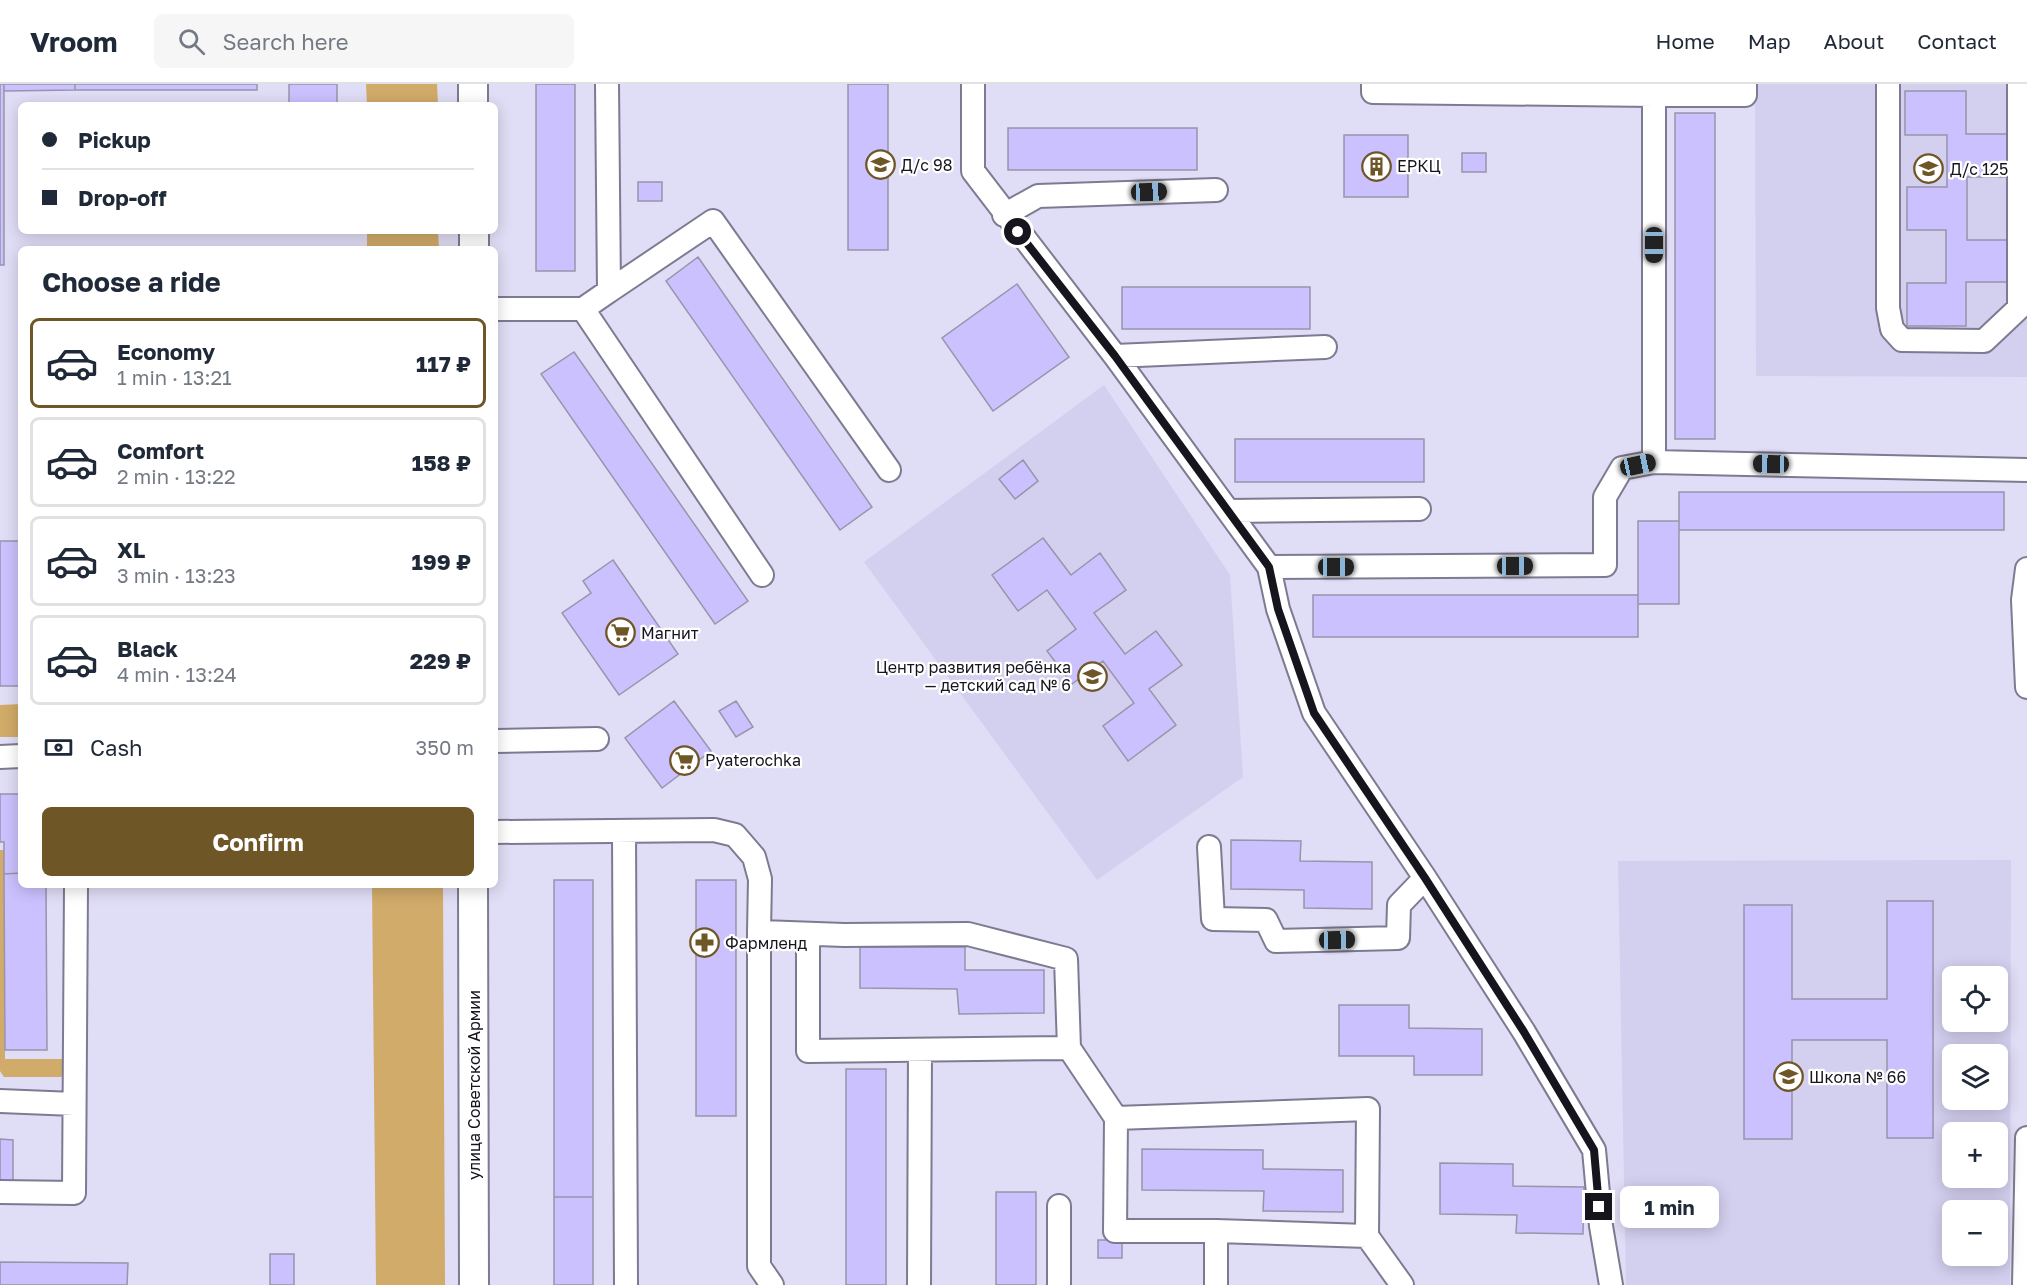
<!DOCTYPE html>
<html lang="en">
<head>
<meta charset="utf-8">
<style>
	body { margin:0; font-family:"Golos Text",sans-serif; background:#f6f6f7; color:#1f2937; height:100vh; display:flex; flex-direction:column; font-size:22px; white-space:nowrap }
	* { box-sizing:border-box; margin:0 }
	p { font-size:20px; color:#747a83 }
	.icon { flex:none; width:33px; height:33px; fill:none; stroke:currentColor; stroke-width:2; stroke-linecap:round; stroke-linejoin:round }
	.map { position:relative; flex:1; overflow:hidden }
	.panel { position:absolute; left:18px; top:162px; width:480px; height:642px; display:flex; flex-direction:column; background:#fff; border-radius:9px; box-shadow:0 3px 15px #0003 }
	.panel>* { flex:none }
	.top-card { position:absolute; left:18px; top:18px; width:480px; height:132px; border-radius:9px; box-shadow:0 3px 15px #0003; display:grid; align-content:center; height:132px; padding:0 24px; background:#fff }
	.controls { position:absolute; left:1942px; top:882px; display:grid; gap:12px }
	.controls a { display:grid; place-items:center; width:66px; height:66px; border-radius:9px; background:#fff; box-shadow:0 3px 15px #0003; font-size:30px }
	.end { position:absolute; width:27px; height:27px; margin:-14px; border:8px solid #16141d; background:#fff; box-shadow:0 0 0 3px #fff }
	.from { border-radius:50% }
	.bubble { position:absolute; height:42px; border-radius:9px; background:#fff; box-shadow:0 3px 15px #0003; font-size:20px; font-weight:700; line-height:42px; text-align:center }
	.car { position:absolute; width:18px; height:36px; margin:-18px -9px; border-radius:8px; box-shadow:0 0 4px 2px #0007; background:linear-gradient(#222 24%,#8ab4d8 0 40%,#222 0 76%,#8ab4d8 0 86%,#222 0) }
	.top-card b { display:flex; align-items:center; gap:21px; height:57px; font-size:22px }
	.top-card b+b { border-top:2px solid #e0e1e3 }
	.top-card i { width:15px; height:15px; background:#1f2937 }
	ul { padding:0; list-style:none }
	li { display:flex; align-items:center; gap:18px; height:90px; margin:0 12px 9px; padding:0 12px; border:3px solid #e0e1e3; border-radius:9px }
	li div { flex:1 }
	li b { display:block; font-size:22px }
	li em { font-style:normal; font-weight:700 }
	li.on { border-color:#6f5627 }
	li>.icon { width:54px; height:54px; stroke-width:1.5 }
	h2 { padding:0 24px; font-size:27px; line-height:72px }
	.pay { display:flex; align-items:center; gap:15px; height:66px; padding:0 24px; font-size:22px }
	.pay p { margin-inline-start:auto }
	.action { display:flex; gap:12px; margin-top:auto; padding:12px 24px }
	.action a { flex:1; height:69px; border-radius:9px; background:#6f5627; color:#fff; font-size:24px; font-weight:700; line-height:69px; text-align:center }
	header { display:flex; align-items:center; gap:36px; box-sizing:border-box; height:84px; padding:0 30px; background:#fff; border-bottom:2px solid #e0e1e3 }
	header strong { font-size:28px }
	nav { display:flex; gap:33px; margin-inline-start:auto; font-size:21px }
	.search { width:420px; height:54px; background:#f6f6f7; display:flex; align-items:center; gap:15px; box-sizing:border-box; padding:0 21px; border-radius:9px; color:#747a83; font-size:22px }
	.map>svg:first-child { display:block }
	.built { fill:#d3cfef; fill-rule:evenodd }
	.green { fill:#d0ab69 }
	.building { fill:#cbc1fe; stroke:#9894ab; stroke-width:1.5 }
	.lines { fill:none; stroke-linecap:round; stroke-linejoin:round }
	.minor-casing { stroke:#7e7a91; stroke-width:26 }
	.major-casing { stroke:#7e7a91; stroke-width:32 }
	.minor { stroke:#fff; stroke-width:22 }
	.major { stroke:#fff; stroke-width:28 }
	.route { stroke:#16141d; stroke-width:8 }
	.labels { text-anchor:middle; stroke-width:4.5; stroke-linejoin:round; paint-order:stroke }
	.poi-label { font-size:16px; fill:#16141d; stroke:#fff; text-anchor:start }
	.street-label { font-size:16px; fill:#16141d; stroke:#fff }
</style>
</head>
<body>
<header>
<strong>Vroom</strong>
<div class="search"><svg class="icon" aria-label="search" viewBox="0 0 24 24"><circle cx="10" cy="10" r="6"/><path d="M15 15l6 6"/></svg>Search here</div>
<nav><a>Home</a><a>Map</a><a>About</a><a>Contact</a></nav>
</header>
<div class="map">
<svg width="2027" height="1201" viewBox="0 0 2027 1201">
	<rect width="100%" height="100%" fill="#e0ddf6"/>
	<path class="built" d="M1755,0H2027V293L1756,292Z
		M1104,301L1230,491L1243,693L1097,796L864,478Z
		M2011,776L2010,1201H1626L1618,777ZM1953,892H1998V938H1953ZM1953,970H1998V1016H1953ZM1953,1048H1998V1094H1953ZM1953,1126H1998V1172H1953Z"/>
	<path class="green" d="M366,0H437L438,21H367Z
		M367,147H438L439,165H367Z
		M21,620V653H0V621Z
		M0,766H4L5,975H75L61,993H4L0,987Z
		M372,801H443L445,1201H376Z"/>
	<path class="building" d="M0,0H4V181H0Z
		M4,0H75V6L4,7Z
		M75,0H257V6H75Z
		M289,0H337V21H289Z
		M536,0H575V187H536Z
		M848,0H888V166H848Z
		M1905,7H1966V50H2007V93H1967V156H2009V198H1966V242H1907V199H1946V146H1907V103H1947V51H1905Z
		M1675,29H1715V355H1675Z
		M1008,44H1197V86H1008Z
		M1344,51H1408V113H1344Z
		M1462,69H1486V88H1462Z
		M638,98H662V117H638Z
		M698,173L872,423L840,446L666,197Z
		M1017,200L1069,273L993,327L942,254Z
		M1122,203H1310V245H1122Z
		M574,268L748,517L715,540L541,290Z
		M1235,355H1424V398H1235Z
		M1023,376L1038,397L1015,415L999,395Z
		M1679,408H2004V446H1679Z
		M1638,437H1679V520H1638Z
		M1043,454L1071,491L1100,469L1126,506L1094,529L1125,570L1156,547L1182,581L1149,605L1176,641L1128,677L1103,642L1134,619L1103,577L1072,600L1047,567L1076,545L1047,506L1018,527L992,491Z
		M0,457H21V602H0Z
		M613,476L678,570L619,611L562,529L591,509L583,497Z
		M1313,511H1638V553H1313Z
		M674,617L711,667L662,704L625,654Z
		M736,617L753,643L736,653L719,627Z
		M0,710H21V789L4,790V758H0Z
		M1231,756L1301,757L1300,777L1372,778V825L1304,824V806L1231,805Z
		M21,789V801H46L47,966H5L4,790Z
		M554,796H593V1113H554Z
		M696,796H736V1032H696Z
		M1887,817H1933V1054H1887V956H1792V1055H1744V821H1792V915H1887Z
		M860,863H965V886H1044V929L959,930L957,905L860,904Z
		M1339,921H1409V944L1482,945V991H1414V972H1339Z
		M846,985H886V1201H846Z
		M0,1055L13,1056V1099H0Z
		M1142,1065L1263,1066V1085L1343,1086V1128L1263,1127L1264,1107L1142,1106Z
		M1440,1079L1513,1080V1102L1584,1103L1583,1150L1516,1149L1517,1131L1440,1130Z
		M996,1108H1036V1201H996Z
		M554,1113H593V1201H554Z
		M1098,1156H1122V1174H1098Z
		M270,1170H294V1201H270Z
		M0,1178L128,1179L127,1201H0Z"/>
	<g class="lines">
		<defs>
			<path id="minor" d="M973,0V87L1115,272L1269,483L1278,525L1314,629L1425,794L1524,948L1594,1066L1601,1142L1611,1201
				M1373,0V8L1654,11
				M1745,0V11H1654V378L2027,386
				M1888,0V224L1892,245L1902,256L1984,257L2019,224V0
				M1004,131L1038,112L1216,106
				M609,207L713,137L889,386
				M495,225H583L609,207L607,0
				M583,225L762,491
				M1115,272L1325,263
				M1228,427L1419,425
				M1269,483L1605,481V413L1622,384L1654,378
				M2027,485L2023,516L2027,603
				M495,657L597,655
				M0,673L21,672
				M624,747L626,1201
				M495,748L714,746L735,751L754,773L760,795L759,848L844,851L968,850L1066,875L1069,964L1116,1034L1368,1025L1367,1152L1216,1147
				M1209,763L1213,835L1266,836L1276,857L1398,854L1399,821L1425,794
				M759,848V1182L772,1201
				M808,851V967L1069,964
				M0,1017L74,1020
				M1116,1034L1115,1147H1216V1201
				M0,1108L74,1109L76,801
				M1367,1152L1402,1201
				M919,1201L920,967
				M1059,1201V1122
				M2024,1201L2027,1054"/>
			<path id="major" d="M473,0V21
				M474,147V165
				M473,801L474,1201"/>
		</defs>
		<use href="#minor" class="minor-casing"/>
		<use href="#major" class="major-casing"/>
		<use href="#minor" class="minor"/>
		<use href="#major" class="major"/>
	</g>
	<g class="lines">
		<path class="route" d="M1018,148L1115,272L1269,483L1278,525L1314,629L1425,794L1524,948L1594,1066L1599,1123"/>
	</g>
	<defs>
		<symbol id="school-ring" viewBox="-11 -11 22 22"><circle r="9.5" fill="#fff" stroke="#6f5627" stroke-width="1.5"/><path d="M0-5L7-2L0 1L-7-2ZM-4 1L0 2.5L4 1V4Q0 6-4 4Z" fill="#6f5627"/></symbol>
		<symbol id="building-ring" viewBox="-11 -11 22 22"><circle r="9.5" fill="#fff" stroke="#6f5627" stroke-width="1.5"/><path d="M-4-6H4V6H1V3H-1V6H-4ZM-2.5-4.3h1.7v1.8h-1.7ZM.8-4.3h1.7v1.8H.8ZM-2.5-1h1.7V.8h-1.7ZM.8-1h1.7V.8H.8Z" fill="#6f5627"/></symbol>
		<symbol id="supermarket-ring" viewBox="-11 -11 22 22"><circle r="9.5" fill="#fff" stroke="#6f5627" stroke-width="1.5"/><path d="M-6-5.5h2.5l.6 2H6L4.5 2H-2.5L-4.4-4H-6ZM-1.5 3.2a1.3 1.3 0 1 0 .1 0ZM3 3.2a1.3 1.3 0 1 0 .1 0Z" fill="#6f5627"/></symbol>
		<symbol id="pharmacy-ring" viewBox="-11 -11 22 22"><circle r="9.5" fill="#fff" stroke="#6f5627" stroke-width="1.5"/><path d="M-2-6h4v4h4v4h-4v4h-4v-4h-4v-4h4Z" fill="#6f5627"/></symbol>
	</defs>
	<g fill-rule="evenodd">
		<use href="#school-ring" x="864" y="64" width="33" height="33"/>
		<use href="#building-ring" x="1360" y="66" width="33" height="33"/>
		<use href="#school-ring" x="1912" y="68" width="33" height="33"/>
		<use href="#supermarket-ring" x="604" y="532" width="33" height="33"/>
		<use href="#school-ring" x="1076" y="576" width="33" height="33"/>
		<use href="#supermarket-ring" x="668" y="660" width="33" height="33"/>
		<use href="#pharmacy-ring" x="688" y="842" width="33" height="33"/>
		<use href="#school-ring" x="1772" y="976" width="33" height="33"/>
	</g>
	<g class="labels">
		<g class="poi-label">
			<text x="901" y="87">Д/с 98</text>
			<text x="1397" y="88">ЕРКЦ</text>
			<text x="1950" y="91">Д/с 125</text>
			<text x="641" y="555">Магнит</text>
			<text x="1071" y="589" text-anchor="end">Центр развития ребёнка<tspan x="1071" dy="18">— детский сад № 6</tspan></text>
			<text x="705" y="682">Pyaterochka</text>
			<text x="725" y="865">Фармленд</text>
			<text x="1809" y="999">Школа № 66</text>
		</g>
		<g class="street-label">
			<text transform="translate(474 1001) rotate(-90)" y="6">улица Советской Армии</text>
		</g>
	</g>
</svg>
<div class="controls">
<a><svg class="icon" aria-label="locate" viewBox="0 0 24 24"><circle cx="12" cy="12" r="6"/><path d="M12 2v4M12 18v4M2 12h4M18 12h4"/></svg></a>
<a><svg class="icon" aria-label="layers" viewBox="0 0 24 24"><path d="M12 4l9 5-9 5-9-5zM3 14l9 5 9-5"/></svg></a>
<a>+</a>
<a>−</a>
</div>
<i class="end from" style="left:1018px;top:148px"></i>
<i class="end" style="left:1599px;top:1123px"></i>
<div class="bubble" style="left:1620px;top:1102px;width:99px">1 min</div>
<i class="car" style="left:1149px;top:108px;rotate:88deg"></i>
<i class="car" style="left:1654px;top:161px;rotate:180deg"></i>
<i class="car" style="left:1771px;top:380px;rotate:271deg"></i>
<i class="car" style="left:1638px;top:381px;rotate:78deg"></i>
<i class="car" style="left:1515px;top:482px;rotate:90deg"></i>
<i class="car" style="left:1336px;top:483px;rotate:90deg"></i>
<i class="car" style="left:1337px;top:856px;rotate:89deg"></i>
<div class="top-card">
<b><i class="from"></i>Pickup</b>
<b><i></i>Drop-off</b>
</div>
<section class="panel">
<h2>Choose a ride</h2>
<ul>
<li class="on"><svg class="icon" aria-label="car" viewBox="0 0 24 24"><path d="M5 17H2v-5l4-1 3-4h7l3 4 3 1v5h-3M9 17h6M6 11h13"/><circle cx="7" cy="17" r="2"/><circle cx="17" cy="17" r="2"/></svg><div><b>Economy</b><p>1 min · 13:21</p></div><em>117 ₽</em></li>
<li><svg class="icon" aria-label="car" viewBox="0 0 24 24"><path d="M5 17H2v-5l4-1 3-4h7l3 4 3 1v5h-3M9 17h6M6 11h13"/><circle cx="7" cy="17" r="2"/><circle cx="17" cy="17" r="2"/></svg><div><b>Comfort</b><p>2 min · 13:22</p></div><em>158 ₽</em></li>
<li><svg class="icon" aria-label="car" viewBox="0 0 24 24"><path d="M5 17H2v-5l4-1 3-4h7l3 4 3 1v5h-3M9 17h6M6 11h13"/><circle cx="7" cy="17" r="2"/><circle cx="17" cy="17" r="2"/></svg><div><b>XL</b><p>3 min · 13:23</p></div><em>199 ₽</em></li>
<li><svg class="icon" aria-label="car" viewBox="0 0 24 24"><path d="M5 17H2v-5l4-1 3-4h7l3 4 3 1v5h-3M9 17h6M6 11h13"/><circle cx="7" cy="17" r="2"/><circle cx="17" cy="17" r="2"/></svg><div><b>Black</b><p>4 min · 13:24</p></div><em>229 ₽</em></li>
</ul>
<div class="pay"><svg class="icon" aria-label="cash" viewBox="0 0 24 24"><path d="M3 7h18v10H3z"/><circle cx="12" cy="12" r="2"/></svg>Cash<p>350 m</p></div>
<div class="action"><a>Confirm</a></div>
</section>
</div>
</body>
</html>
